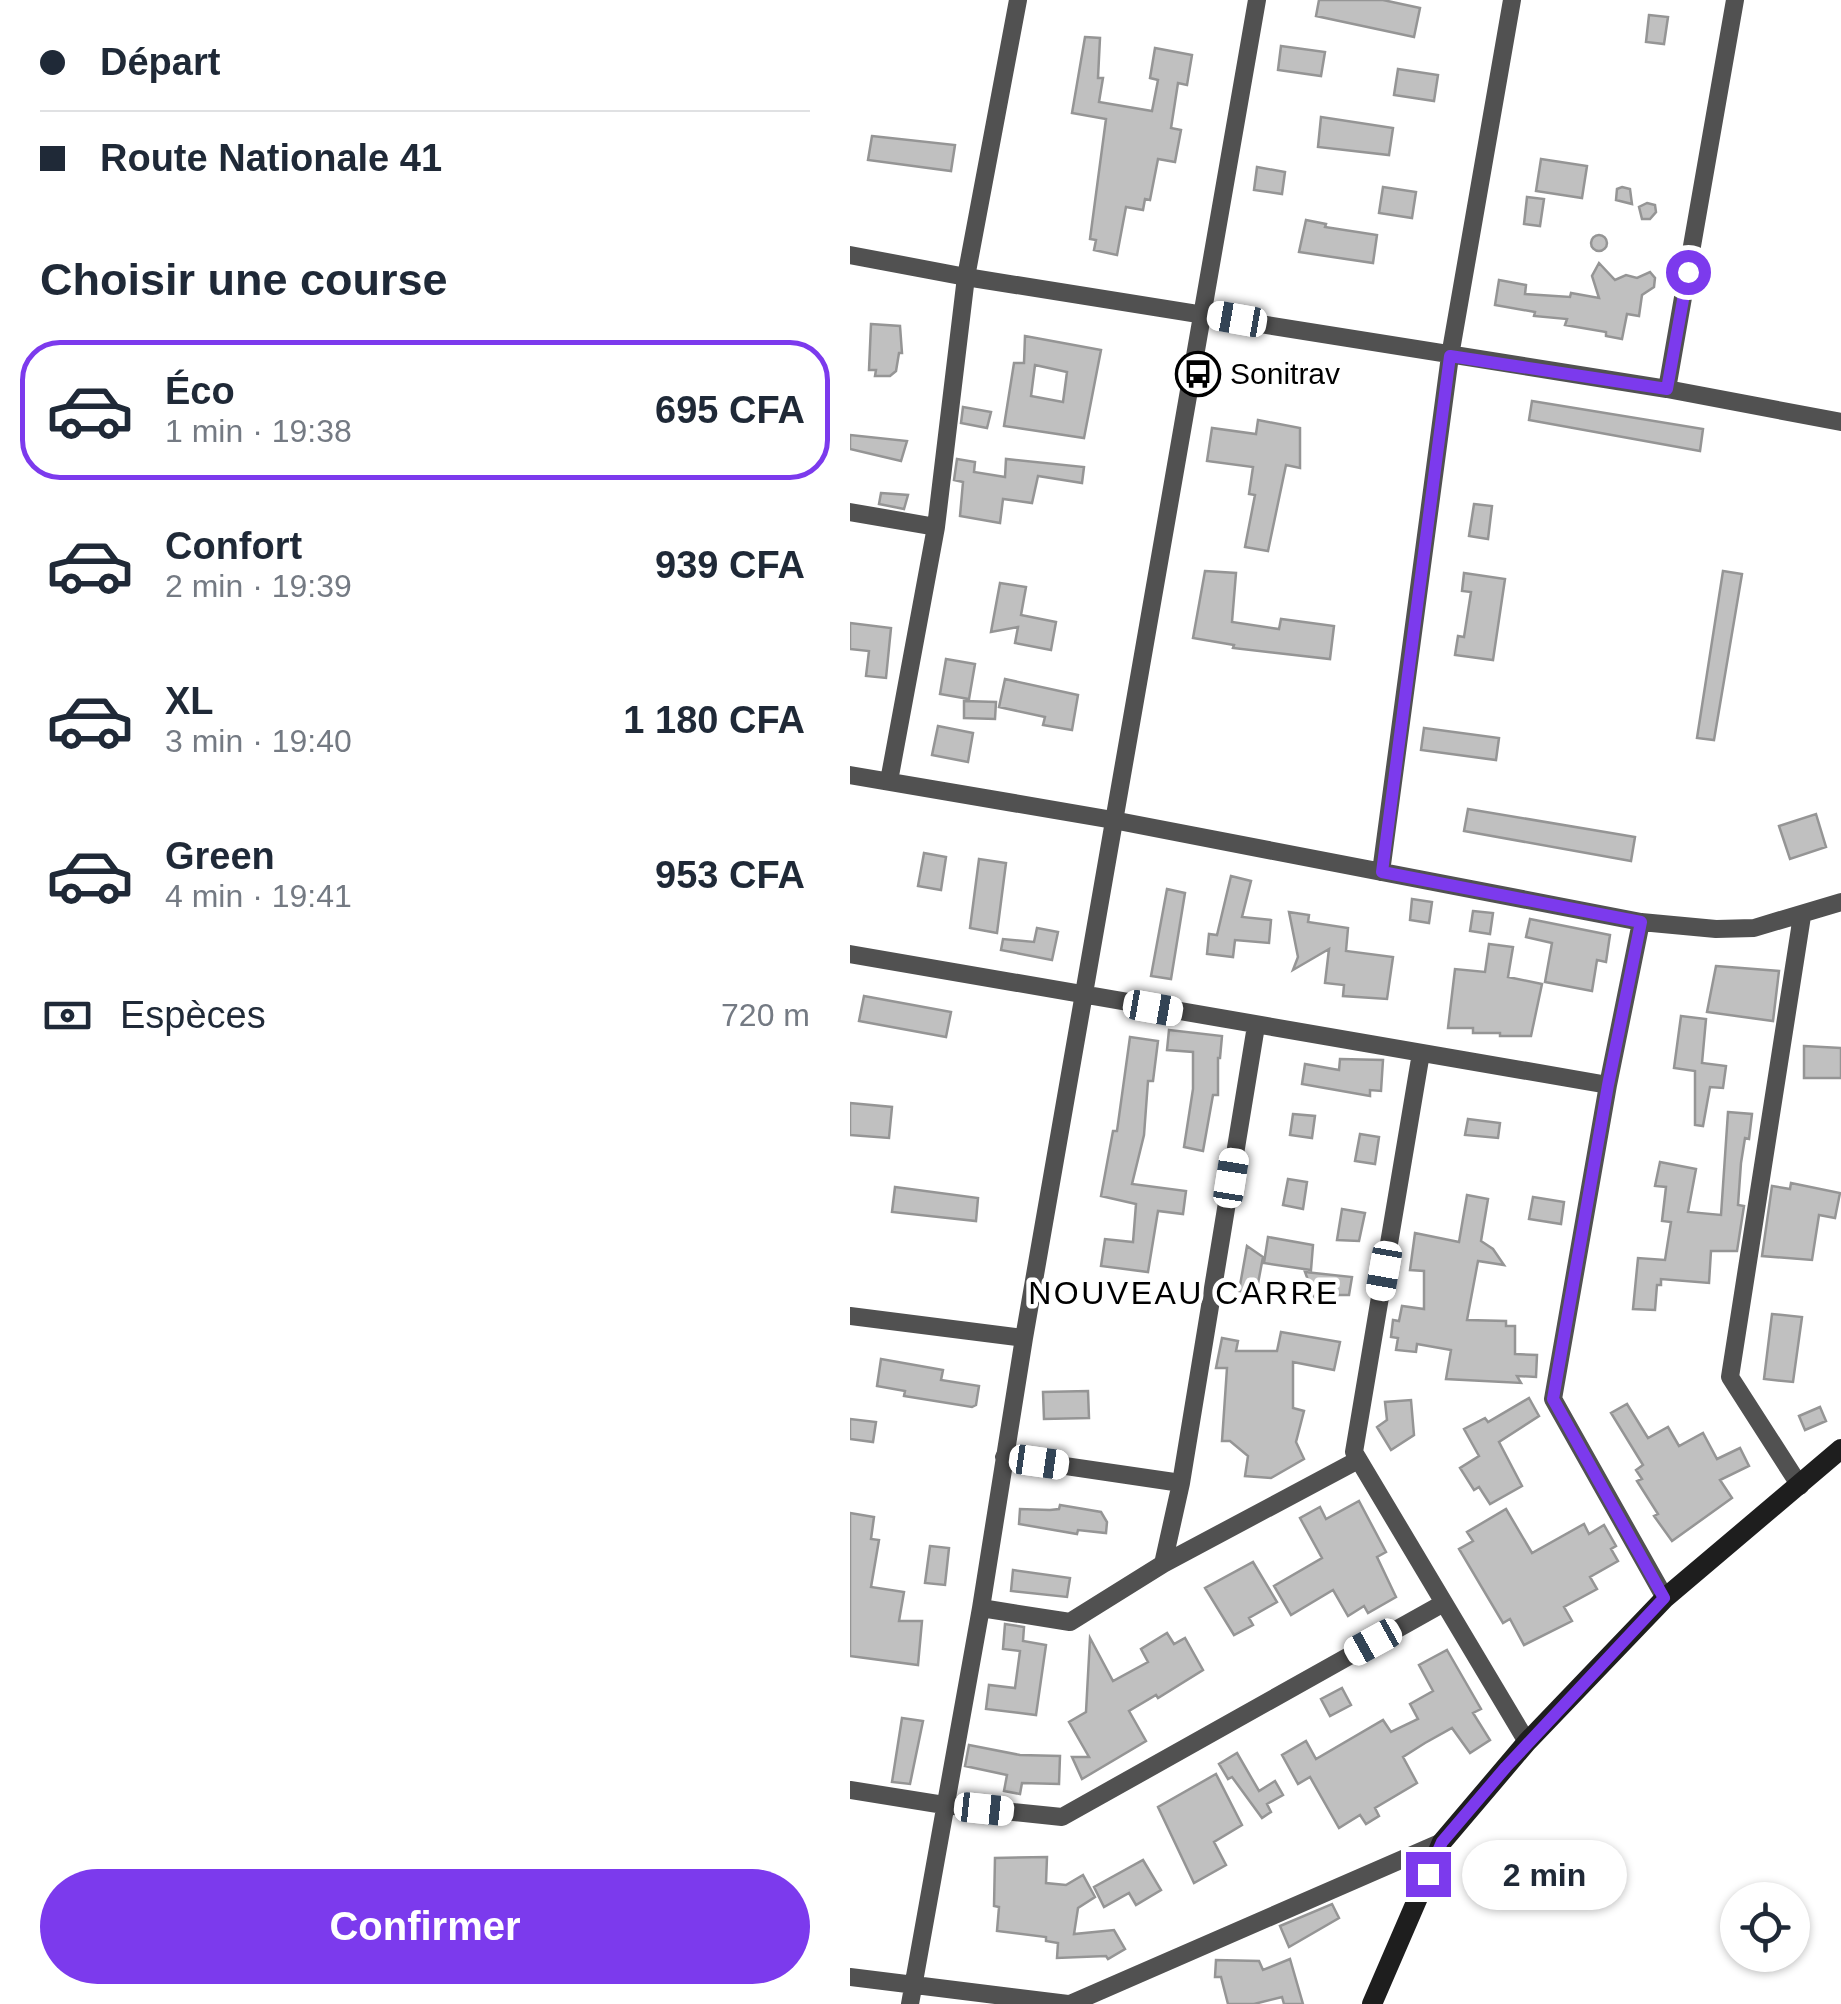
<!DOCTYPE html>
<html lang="fr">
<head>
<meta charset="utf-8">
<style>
	body { margin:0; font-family:Arial,sans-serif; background:#f6f6f7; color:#1f2937; height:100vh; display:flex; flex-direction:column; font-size:38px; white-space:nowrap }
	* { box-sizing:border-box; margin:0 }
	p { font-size:32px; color:#747a83 }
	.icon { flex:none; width:55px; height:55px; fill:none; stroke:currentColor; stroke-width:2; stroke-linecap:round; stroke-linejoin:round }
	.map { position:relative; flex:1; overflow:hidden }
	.details { display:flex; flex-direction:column; background:#fff; width:850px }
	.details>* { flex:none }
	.hud { display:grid; align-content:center; height:220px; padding:0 40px; background:#fff }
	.fabs { position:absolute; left:870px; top:1882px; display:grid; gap:20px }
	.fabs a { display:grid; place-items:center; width:90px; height:90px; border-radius:50%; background:#fff; box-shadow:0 2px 8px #0004; font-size:50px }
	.end { position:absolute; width:45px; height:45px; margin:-22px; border:12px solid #7c3aed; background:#fff; box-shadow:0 0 0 5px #fff }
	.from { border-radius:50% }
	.bubble { position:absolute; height:70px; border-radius:35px; background:#fff; box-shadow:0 2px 8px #0004; font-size:32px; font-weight:800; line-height:70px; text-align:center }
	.car { position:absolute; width:30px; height:60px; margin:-30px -15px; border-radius:12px; box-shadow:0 0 8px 2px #0007; background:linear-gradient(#fff 24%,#345 0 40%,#fff 0 76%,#345 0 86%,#fff 0) }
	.hud b { display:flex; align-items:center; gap:35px; height:95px; font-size:38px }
	.hud b+b { border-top:2px solid #e0e1e3 }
	.hud i { width:25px; height:25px; background:#1f2937 }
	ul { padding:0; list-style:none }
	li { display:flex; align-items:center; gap:30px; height:140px; margin:0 20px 15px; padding:0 20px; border:5px solid transparent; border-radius:40px }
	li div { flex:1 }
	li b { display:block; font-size:38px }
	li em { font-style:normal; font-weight:800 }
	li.active { border-color:#7c3aed }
	li>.icon { width:90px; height:90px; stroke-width:1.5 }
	h2 { padding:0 40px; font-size:45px; line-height:120px }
	.pay { display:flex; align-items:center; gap:25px; height:110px; padding:0 40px; font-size:38px }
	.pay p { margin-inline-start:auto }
	.action { display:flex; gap:20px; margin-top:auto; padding:20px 40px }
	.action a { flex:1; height:115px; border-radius:60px; background:#7c3aed; color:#fff; font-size:40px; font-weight:800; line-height:115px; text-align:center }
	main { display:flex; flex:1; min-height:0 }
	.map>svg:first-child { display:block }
	.building { fill:#c0c0c0; stroke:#959595; stroke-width:2.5; fill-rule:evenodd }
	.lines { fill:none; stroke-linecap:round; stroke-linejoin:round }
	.street { stroke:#515151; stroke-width:18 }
	.secondary { stroke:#1e1e1e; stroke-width:20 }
	.route { stroke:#7c3aed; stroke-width:12 }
	.labels { text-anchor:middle; stroke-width:9; stroke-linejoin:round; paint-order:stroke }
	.poi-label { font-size:30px; fill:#000; stroke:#fff; text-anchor:start }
	.neighbourhood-label { font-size:32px; letter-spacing:2.5px; fill:#000; stroke:#fff }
</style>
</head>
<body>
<main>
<section class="details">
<div class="hud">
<b><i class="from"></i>Départ</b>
<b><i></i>Route Nationale 41</b>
</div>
<h2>Choisir une course</h2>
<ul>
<li class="active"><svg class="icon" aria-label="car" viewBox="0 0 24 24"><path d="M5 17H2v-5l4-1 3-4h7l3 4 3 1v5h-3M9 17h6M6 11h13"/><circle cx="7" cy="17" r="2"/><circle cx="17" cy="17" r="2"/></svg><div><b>Éco</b><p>1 min · 19:38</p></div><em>695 CFA</em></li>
<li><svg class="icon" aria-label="car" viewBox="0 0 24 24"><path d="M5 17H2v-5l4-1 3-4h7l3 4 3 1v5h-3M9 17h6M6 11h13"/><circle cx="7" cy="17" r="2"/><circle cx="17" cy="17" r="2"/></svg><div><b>Confort</b><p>2 min · 19:39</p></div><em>939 CFA</em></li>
<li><svg class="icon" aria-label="car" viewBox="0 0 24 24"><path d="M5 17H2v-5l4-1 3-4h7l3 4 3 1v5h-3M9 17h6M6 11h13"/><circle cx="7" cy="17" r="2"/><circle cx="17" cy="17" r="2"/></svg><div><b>XL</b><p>3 min · 19:40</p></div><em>1 180 CFA</em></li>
<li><svg class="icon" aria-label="car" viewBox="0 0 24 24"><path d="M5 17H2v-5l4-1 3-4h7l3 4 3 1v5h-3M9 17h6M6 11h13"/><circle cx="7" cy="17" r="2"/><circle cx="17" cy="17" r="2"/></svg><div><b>Green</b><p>4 min · 19:41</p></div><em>953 CFA</em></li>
</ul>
<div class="pay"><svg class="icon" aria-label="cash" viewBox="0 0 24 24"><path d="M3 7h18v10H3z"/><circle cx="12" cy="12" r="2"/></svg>Espèces<p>720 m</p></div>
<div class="action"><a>Confirmer</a></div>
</section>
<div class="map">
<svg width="991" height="2004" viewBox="0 0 991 2004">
	<rect width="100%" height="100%" fill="#fff"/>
	<path class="building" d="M469,0H533L570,8L564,37L466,16Z
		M799,15L818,17L814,44L796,42Z
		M235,37L250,38L248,78H253L249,102L302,111L308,80L300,78L305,48L342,55L337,85L328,83L321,128L331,130L325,162L308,159L300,200L295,199L293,210L276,207L267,255L244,250L246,240L240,239L256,119L222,113Z
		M431,46L475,52L471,76L428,70Z
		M548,69L588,75L584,101L544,95Z
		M471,117L543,128L539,155L468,147Z
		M22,136L105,145L101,171L18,160Z
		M691,159L737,166L732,198L686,191Z
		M407,167L435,172L432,194L404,190Z
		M533,187L566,192L562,218L529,213Z
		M772,187L780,189L782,204L766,200L767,189Z
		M677,197L694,199L690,226L674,224Z
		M797,203L805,205L806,212L800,219H792L789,207Z
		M456,220L476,224L475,227L527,235L523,263L449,252Z
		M741 243a8 8 0 1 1 16 0a8 8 0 1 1-16 0Z
		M749,263L765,280L776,275L787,278L800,272L805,278L804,287L792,295L789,316L777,314L772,339L756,336V332L715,325L717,319L684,316L685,312L645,305L649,280L676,285L675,294L720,297L721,293L749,298L742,276Z
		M21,324L50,326L52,353H49L46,371L40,376H25L26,370H19Z
		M175,336L251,350L234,438L154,426L164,363H174ZM185,365L217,372L213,402L181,396Z
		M682,401L853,429L850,451L679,420Z
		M113,407L141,412L137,428L111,423Z
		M408,420L450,428V468L436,465L418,551L395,547L405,495L399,494L403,467L357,461L362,428L406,434Z
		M0,435L57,441L51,461L0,449Z
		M107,459L125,462L124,472L155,477L156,459L234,467L232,483L188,476L182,503L153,499L150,523L110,516L113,482L104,480Z
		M31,493L58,495L54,509L29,504Z
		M624,504L642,506L638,539L619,536Z
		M355,571L386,573L382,622L429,629L431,619L484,626L480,659L383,648L384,645L343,638Z
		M873,571L892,574L864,740L847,738Z
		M614,573L655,579L643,660L605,655L608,636L614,637L621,592L612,591Z
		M150,583L176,587L171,615L206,622L201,650L165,643L168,627L141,632Z
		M0,623L41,628L36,678L16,676L19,651L0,649Z
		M96,659L125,664L119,699L90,694Z
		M155,679L228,695L222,730L193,725L195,717L149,707Z
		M114,701L146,702L145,719L114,718Z
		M88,726L123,733L118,762L82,755Z
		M574,728L649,738L646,760L571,750Z
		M618,809L785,837L781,861L614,831Z
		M966,814L976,847L940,859L929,826Z
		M74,853L96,857L91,890L68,886Z
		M129,859L156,863L147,933L120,928Z
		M381,876L401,881L392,917L421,920L419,943L385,940L383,957L357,954L359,934L367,935Z
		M317,889L335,893L321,979L301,976Z
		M562,899L582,902L579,923L560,920Z
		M623,911L643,913L640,934L620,931Z
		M439,912L459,915L458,922L498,928L496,951L543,957L537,999L493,996L494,985L475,983L479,949L443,970L448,957Z
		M680,919L760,935L756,962L747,960L742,991L695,982L702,943L676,937Z
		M187,928L208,932L202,960L151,950L153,939L184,942Z
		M639,944L663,947L658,977L692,984L681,1036H650V1033H623V1028H598L605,969L635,972Z
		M866,966L929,971L923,1021L857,1012Z
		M14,996L101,1012L96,1037L9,1021Z
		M831,1016L856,1019L852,1063L876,1066L873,1088L860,1087L853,1126L845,1125V1071L824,1068Z
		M319,1030L372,1036L370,1058H368V1095H363L353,1151L334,1147L343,1089V1052L317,1050Z
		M280,1037L308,1041L303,1081H298L294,1135L282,1184L336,1191L333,1214L308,1211L298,1272L251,1266L255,1239L283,1242L286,1204L251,1196L263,1131H267Z
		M954,1046L991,1048V1078H954Z
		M490,1059L533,1060L531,1091L520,1090V1096L452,1084L455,1064L489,1070Z
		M0,1103L42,1107L39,1138L0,1135Z
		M878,1112L902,1114L899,1139L895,1138L891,1163L888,1205L894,1206L887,1251H861L859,1283L811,1279V1285H807L805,1310L783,1309L788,1258L815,1260L821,1222L812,1221L816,1187L805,1186L810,1162L846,1169L838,1212L871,1215Z
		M443,1114L465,1116L462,1138L440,1135Z
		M618,1119L650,1123L648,1138L615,1135Z
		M510,1134L529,1137L525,1164L505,1161Z
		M438,1179L457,1182L453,1209L433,1205Z
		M941,1183L990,1193L985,1218L969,1215L962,1260L912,1256L922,1186L940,1189Z
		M45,1187L128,1198L126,1221L42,1212Z
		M617,1195L638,1199L631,1241L643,1249L654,1265L628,1261L617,1320L656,1321V1326H665V1354L687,1355L686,1377L667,1376L671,1383L596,1379L601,1350L567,1344L566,1352L546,1350L548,1338L541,1337L543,1320L549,1321L552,1306L574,1309V1271L560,1270L565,1233L609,1242Z
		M683,1197L714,1202L711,1224L679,1219Z
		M492,1209L515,1213L509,1241L487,1240Z
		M418,1237L463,1245L461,1270L414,1263Z
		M397,1246L413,1257L406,1294L389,1291Z
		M455,1272L502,1277L499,1295H478L466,1302Z
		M922,1314L952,1317L943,1382L914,1379Z
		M431,1332L490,1342L484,1370L443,1362V1408L454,1411L446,1442L454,1459L421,1478L395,1476L398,1456L380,1441H372L377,1368H366L372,1338L388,1341L386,1351H427Z
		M31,1359L93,1370L91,1380L129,1386L126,1405L122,1407L54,1396L55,1391L27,1386Z
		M238,1391L239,1418L194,1419L193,1392Z
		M679,1398L689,1416L649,1442L672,1486L640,1504L629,1487L624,1490L610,1468L629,1456L614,1429L635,1418L638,1422Z
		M561,1400L564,1435L541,1450L527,1427L537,1420L535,1402Z
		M777,1404L798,1438L818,1427L829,1446L853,1433L867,1459L890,1448L899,1466L870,1480L882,1498L822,1541L804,1516L808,1514L787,1481L792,1479L786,1470L793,1465L761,1413Z
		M970,1407L976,1421L955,1430L949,1416Z
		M0,1419L26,1422L23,1442L0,1439Z
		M509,1501L536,1552L527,1557L546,1597L518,1613L514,1606L498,1616L483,1590L441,1615L424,1586L472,1558L450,1518L470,1507L476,1519Z
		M210,1505L251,1512L257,1522L256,1533L228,1530L227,1534L169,1524L170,1509L200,1510L209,1509Z
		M656,1509L682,1553L734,1524L739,1534L754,1525L766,1546L761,1549L768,1561L740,1577L747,1589L714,1607L722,1621L674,1645L660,1619L653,1623L609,1549L623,1541L617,1532Z
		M0,1513L24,1517L21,1539L29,1540L21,1587L54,1592L49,1621H72L68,1665L0,1656Z
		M80,1546L99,1548L95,1585L75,1583Z
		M403,1562L427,1602L399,1618L403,1625L384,1635L355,1588Z
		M163,1570L220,1578L217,1597L161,1591Z
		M155,1624L174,1627L173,1641L196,1645L186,1715L136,1709L139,1685L165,1688L170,1651L153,1649Z
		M317,1633L324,1644L335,1638L353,1670L308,1698L306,1695L279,1711L296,1741L232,1779L222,1757H239L219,1722L236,1712L240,1638L263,1681L298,1662L291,1649Z
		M597,1650L631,1709L623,1713L640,1740L620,1753L602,1728L575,1743L553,1757L567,1783L525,1808L529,1816L516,1824L510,1815L489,1828L460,1777L448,1784L432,1755L456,1741L466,1759L533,1720L541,1732L568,1719L560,1704L583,1691L569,1665Z
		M492,1688L501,1705L480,1716L471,1699Z
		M52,1718L73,1721L60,1784L42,1782Z
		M119,1745L170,1755L210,1756L209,1784L172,1783L170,1794L154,1791L157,1775L115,1766Z
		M387,1753L409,1791L425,1781L433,1795L417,1804L421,1812L412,1818L382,1777L378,1779L369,1764Z
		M366,1774L392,1825L364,1842L376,1865L344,1883L308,1807Z
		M197,1857L196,1883L216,1885L233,1875L245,1897L228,1908L224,1934L264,1930L275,1949L258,1959L256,1956L207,1958L208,1943L196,1941V1937L147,1931L149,1907L144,1906L145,1858Z
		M293,1860L311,1890L286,1905L279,1893L254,1907L244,1887Z
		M482,1904L489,1918L439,1947L430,1926Z
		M440,1959L453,2004H434L432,1997L404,2004H378L371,1977H365L366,1960L409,1961L413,1970Z"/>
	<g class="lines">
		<path class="street" d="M0,255L116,277L817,389L991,422
			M817,389L885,0
			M0,512L86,527
			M0,775L263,820L791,922L866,929L904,928L991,902
			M39,781L86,527L116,277L168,0
			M531,872L600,356L662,0
			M791,922L758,1085L703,1399L815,1598
			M0,954L758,1085
			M571,1053L504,1452L677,1742
			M0,1316L174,1338
			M154,1457L331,1483
			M950,1486L880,1377L952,916
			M313,1564L331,1483L406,1026
			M131,1608L220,1622L313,1564L508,1460
			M0,1790L94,1805L212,1817L592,1604
			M0,1977L218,2004
			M60,2004L131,1608L174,1338L407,0
			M220,2004L592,1842"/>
		<path class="secondary" d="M522,2004L592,1842L677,1742L815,1598L991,1449"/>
	</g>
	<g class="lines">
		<path class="route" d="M578,1874L592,1842L656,1767L814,1598L703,1399L758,1085L791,922L532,872L600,356L817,389L838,272"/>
	</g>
	<defs>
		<symbol id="bus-ring" viewBox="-11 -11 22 22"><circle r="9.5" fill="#fff" stroke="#000" stroke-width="1.5"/><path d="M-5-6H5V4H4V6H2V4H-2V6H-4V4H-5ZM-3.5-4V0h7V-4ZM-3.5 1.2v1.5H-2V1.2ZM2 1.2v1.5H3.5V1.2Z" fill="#000"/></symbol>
	</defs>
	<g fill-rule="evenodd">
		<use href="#bus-ring" x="323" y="349" width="50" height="50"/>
	</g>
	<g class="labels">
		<g class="poi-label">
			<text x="380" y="384">Sonitrav</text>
		</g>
		<g class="neighbourhood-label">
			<text x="334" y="1304">NOUVEAU CARRE</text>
		</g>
	</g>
</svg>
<div class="fabs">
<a><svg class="icon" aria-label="locate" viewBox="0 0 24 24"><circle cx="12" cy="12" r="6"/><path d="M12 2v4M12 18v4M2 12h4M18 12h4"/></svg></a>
</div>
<i class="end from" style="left:838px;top:272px"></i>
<i class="end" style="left:578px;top:1874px"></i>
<div class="bubble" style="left:612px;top:1840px;width:165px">2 min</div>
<i class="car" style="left:387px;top:319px;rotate:280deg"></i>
<i class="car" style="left:303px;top:1008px;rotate:100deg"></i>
<i class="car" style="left:381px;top:1178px;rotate:9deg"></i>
<i class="car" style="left:534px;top:1271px;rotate:190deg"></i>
<i class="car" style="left:189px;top:1462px;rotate:98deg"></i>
<i class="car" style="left:523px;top:1642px;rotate:241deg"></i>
<i class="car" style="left:134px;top:1809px;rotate:96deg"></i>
</div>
</main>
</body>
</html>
